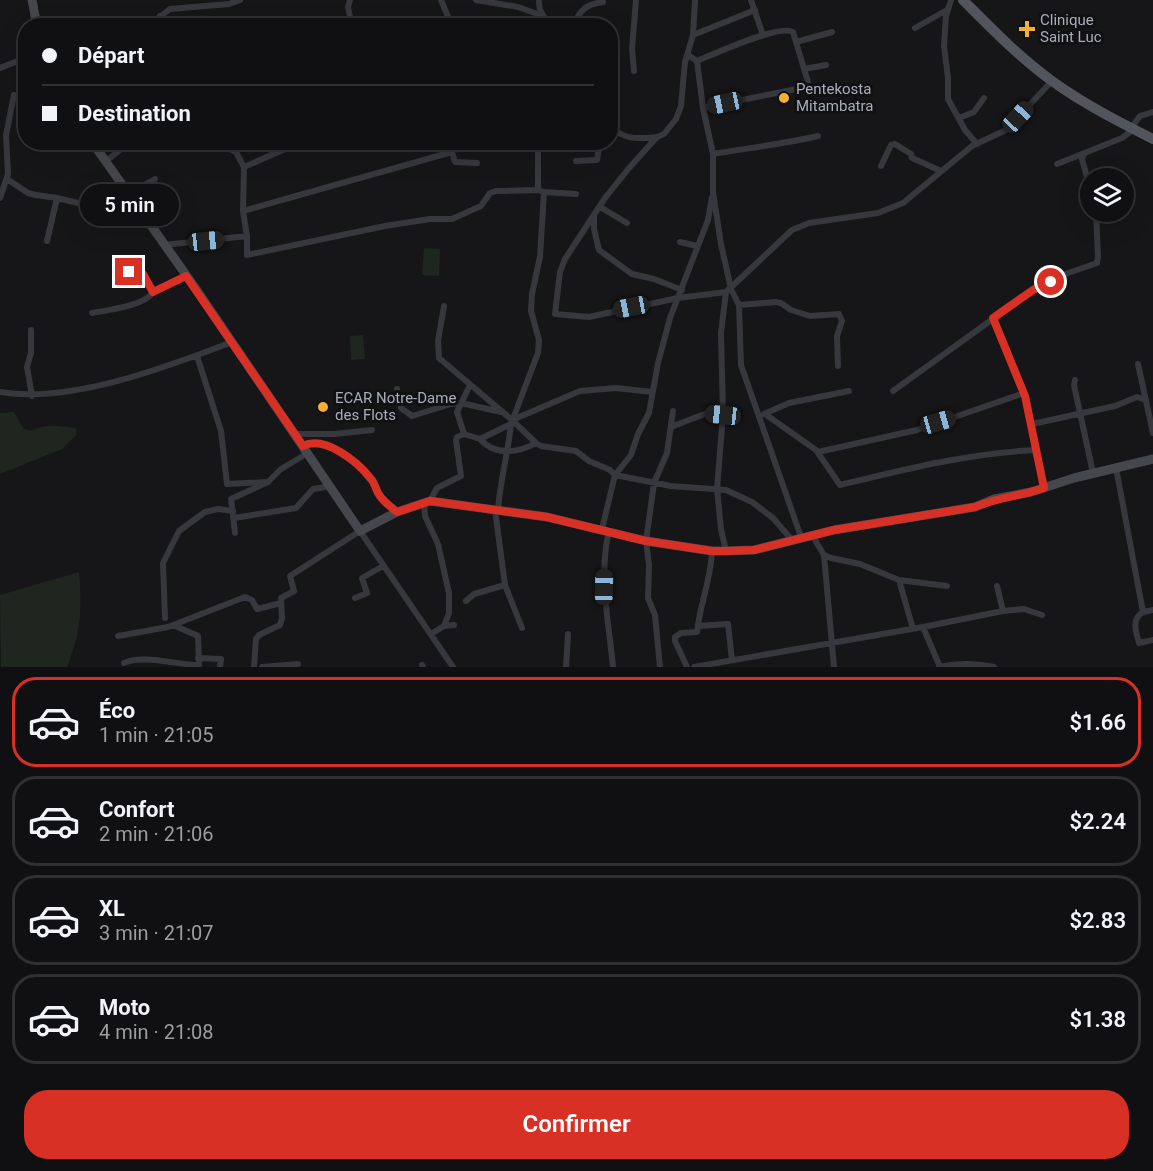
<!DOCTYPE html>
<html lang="fr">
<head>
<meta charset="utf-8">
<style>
	body { margin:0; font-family:Roboto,sans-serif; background:#1e1e20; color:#f1f3f6; height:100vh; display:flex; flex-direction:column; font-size:22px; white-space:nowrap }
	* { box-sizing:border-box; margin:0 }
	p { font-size:20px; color:#9c9d9f }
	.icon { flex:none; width:33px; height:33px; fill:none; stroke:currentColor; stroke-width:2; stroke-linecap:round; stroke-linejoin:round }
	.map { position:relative; height:667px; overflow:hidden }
	.sheet { display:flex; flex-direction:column; background:#101012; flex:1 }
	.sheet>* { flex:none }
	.top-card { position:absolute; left:18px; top:18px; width:600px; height:132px; border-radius:24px; box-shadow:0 6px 24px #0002,0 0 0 2px #303032; display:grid; align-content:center; height:132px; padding:0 24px; background:#101012 }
	.buttons { position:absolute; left:1080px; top:168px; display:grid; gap:12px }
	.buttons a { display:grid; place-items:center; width:54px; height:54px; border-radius:50%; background:#101012; box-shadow:0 6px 24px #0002,0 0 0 2px #303032; font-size:30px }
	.end { position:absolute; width:27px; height:27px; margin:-14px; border:8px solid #d93025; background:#fff; box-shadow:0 0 0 3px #fff }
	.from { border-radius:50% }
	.bubble { position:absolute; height:42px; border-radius:21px; background:#101012; box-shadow:0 6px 24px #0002,0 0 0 2px #303032; font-size:20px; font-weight:600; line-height:42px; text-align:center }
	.car { position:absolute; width:18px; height:36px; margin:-18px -9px; border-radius:8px; box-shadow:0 0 4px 2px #0007; background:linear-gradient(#222 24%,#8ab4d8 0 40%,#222 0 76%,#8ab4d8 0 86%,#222 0) }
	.top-card b { display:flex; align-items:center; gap:21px; height:57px; font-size:22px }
	.top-card b+b { border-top:2px solid #303032 }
	.top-card i { width:15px; height:15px; background:#f1f3f6 }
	ul { padding:10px 0 0; list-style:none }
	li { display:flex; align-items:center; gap:18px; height:90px; margin:0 12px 9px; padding:0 12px; border:3px solid #303032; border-radius:24px }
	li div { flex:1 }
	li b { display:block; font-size:22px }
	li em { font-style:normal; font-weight:600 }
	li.active { border-color:#d93025 }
	li>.icon { width:54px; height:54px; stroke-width:1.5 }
	.button { display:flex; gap:12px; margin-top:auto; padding:12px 24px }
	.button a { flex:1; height:69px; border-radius:24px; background:#d93025; color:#fff; font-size:24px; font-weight:600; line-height:69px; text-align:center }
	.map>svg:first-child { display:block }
	.green { fill:#1e261f }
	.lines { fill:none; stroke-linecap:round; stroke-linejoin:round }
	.street { stroke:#37383d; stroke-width:6 }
	.secondary { stroke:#45474d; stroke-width:9 }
	.primary { stroke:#53555c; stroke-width:10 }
	.route { stroke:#d93025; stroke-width:8 }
	.poi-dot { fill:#f2b134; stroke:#111113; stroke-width:2 }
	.labels { text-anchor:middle; stroke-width:6; stroke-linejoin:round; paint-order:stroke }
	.poi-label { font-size:15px; fill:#a8adb8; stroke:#111113; text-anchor:start }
</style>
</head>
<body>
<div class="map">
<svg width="1153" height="667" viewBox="0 0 1153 667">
	<rect width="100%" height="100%" fill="#161618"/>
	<path class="green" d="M424,248L440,249L439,276L422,275Z
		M363,335L365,359L351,360L350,336Z
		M14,412L23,428L30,431C49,423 56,426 76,428V435L62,449L0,474V413Z
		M79,572C82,609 81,632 67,667H1L0,595Z"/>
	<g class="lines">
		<path class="street" d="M350,0L348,7L352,26
			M441,0L452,26
			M476,0L518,7L543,16
			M695,0L693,35L685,62L681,106L676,119L664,134L657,137L629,168L605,198L565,259L560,272L555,314L589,317L678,298L726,292L792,230L809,223L878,213L903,203L972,146L1006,130L1052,81
			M751,0L763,35
			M951,0L946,16L944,46L948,78V99L965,130L977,144
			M539,2L540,10L549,26
			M160,16L165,26
			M148,26L170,9L229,4L240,0
			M573,26C580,10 586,4 603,2
			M915,28L947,10
			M693,35L755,10
			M688,55L697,61L703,108L713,154V192L721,244L731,289L739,305L741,365L801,537
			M697,61C714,54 779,24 793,32L796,42L832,32
			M0,68L26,58
			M804,69L826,65
			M634,71L632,49L636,0
			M703,108L806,87L808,82L796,42
			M959,118L974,112L984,98
			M610,128C629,140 635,139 657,137
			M1131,128L1140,116L1153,112
			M214,142L236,152L244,167L243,211L247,236V255L385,226L430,219H452L481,206L490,193L496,191L538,190L544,192L576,194
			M713,154C749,148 783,144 818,136
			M1084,154L1082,159L1090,188
			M576,161L597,160L600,142
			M105,162L129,143
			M1057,164L1122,138L1134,129
			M881,166L891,145L895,144L911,154L912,158L941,171
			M244,167L301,142
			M7,179L28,193L36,195L57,198L125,214L143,215
			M538,190V142
			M0,198L8,174L6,135L14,95
			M131,198L146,184L155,179
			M600,207L627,223
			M243,211L452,152L455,162L477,163
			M594,217V229L599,250L632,274L654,279L682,290
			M47,241L57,198
			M680,242L697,246
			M164,245L247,236
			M129,272L143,274L153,292
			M726,292L721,333L723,415L717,489L721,529L726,551
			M739,305L776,302L781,303L791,310L810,316L839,314L842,321L837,336L838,366
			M444,306L438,341L439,358L512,420L536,443L541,446L576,451L589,461L610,470L615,475L671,486L726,490L752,502L773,518L793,541
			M92,313C108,310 145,306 153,292L186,276
			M993,318L1025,396L1044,488
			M31,330V353L27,367L32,396
			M197,356L221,431L227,484L268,482
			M1138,364L1153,433
			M1075,380L1074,385L1093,473
			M397,389L401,408L412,416L451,404L461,403L501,412
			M893,391L1033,290L1068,273L1097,263L1098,256L1096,212
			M0,392C70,404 167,367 232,342
			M764,414L789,403L849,391
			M765,414L816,450L840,485C906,469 969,453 1037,450
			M512,420L580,391L616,388L652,392
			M1032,424L1115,406L1137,397L1146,400
			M671,427L707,413L723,415
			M295,434H335L372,430
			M464,434L457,412L470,385
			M480,439C495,456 518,453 536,443
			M303,445C325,435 358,462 371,479C375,483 376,491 380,496C384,502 391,507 397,512
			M818,452L917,430L1024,393
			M1116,468L1143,612L1153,610
			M430,501L437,488L461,476L456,440L457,437L464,434L480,439L511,424L538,353L539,340L531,311L532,294L540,257L544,192
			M424,502L425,516L438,544L449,593V613L444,626
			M495,510L505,585L522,628
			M498,510C500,481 508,454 511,424
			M234,518L296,508L313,489L331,486
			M602,529L615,475L631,455L638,434L649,413L658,363L670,318L708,220L712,197
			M609,531C598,577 609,622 613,667
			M235,533L231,499L268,482L281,469L308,453
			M812,535L824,555L831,558L860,564L899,580L947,586
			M824,555L834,667
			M899,580L913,629
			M997,586L1003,611
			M355,598L367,593L362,578L383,566
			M466,601L474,594L505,585
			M1143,612C1131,619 1136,632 1139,643L1153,640
			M165,618L163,563L179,531L205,512L218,509L233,511
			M698,626L728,624L732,660
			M923,627L940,667
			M431,634L444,626L454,625
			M118,636L168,627L245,597L252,600L257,609L281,603
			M198,658L221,659L220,667
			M124,663C142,654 177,665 199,665L198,636L173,625
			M422,665L423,667
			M254,667L256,639L259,635L280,625L282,618L281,598L294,591L290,576L360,531L453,667
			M262,667L298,664
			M566,667L568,634
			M660,667L655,615L648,598L649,565L646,541L654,483L667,453L673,411
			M687,667L675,641V637L681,633L697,632C700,604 711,579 712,551
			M694,667L923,627L1003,611L1024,609L1042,615
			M939,667C958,663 976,663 994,667"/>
		<path class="secondary" d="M32,0L37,26
			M92,142L196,289L360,531L397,512L430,501L547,517L646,541L712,551H726L754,550L834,530L975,507L994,499L1031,492L1074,478L1153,459"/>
		<path class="primary" d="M963,0C991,28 1020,58 1052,81C1084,104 1119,122 1153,139"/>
	</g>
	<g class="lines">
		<path class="route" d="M129,272L143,274L153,292L186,276L303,446C325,435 358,462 371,479C375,483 376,491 380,496C384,502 391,507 397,512L430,501L547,517L646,541L712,551H726L754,550L834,530L975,507C999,497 1021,496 1044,488L1025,396L993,318L1033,290L1051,282"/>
	</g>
	<g class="poi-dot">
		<path d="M1024 20h6v6h6v6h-6v6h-6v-6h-6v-6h6z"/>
		<circle cx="784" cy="98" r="6"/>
		<circle cx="323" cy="407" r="6"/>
	</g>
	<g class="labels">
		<g class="poi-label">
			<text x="1040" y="25">Clinique<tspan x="1040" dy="17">Saint Luc</tspan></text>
			<text x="796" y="94">Pentekosta<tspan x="796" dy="17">Mitambatra</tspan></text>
			<text x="335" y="403">ECAR Notre-Dame<tspan x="335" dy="17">des Flots</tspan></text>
		</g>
	</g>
</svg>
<div class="buttons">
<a><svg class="icon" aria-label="layers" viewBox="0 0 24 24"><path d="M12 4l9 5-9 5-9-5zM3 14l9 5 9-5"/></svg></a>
</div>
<i class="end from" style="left:1051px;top:282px"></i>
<i class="end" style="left:129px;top:272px"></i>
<div class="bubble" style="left:80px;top:184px;width:99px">5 min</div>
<i class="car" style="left:725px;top:103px;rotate:258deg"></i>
<i class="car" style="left:1018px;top:117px;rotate:43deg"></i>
<i class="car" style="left:206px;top:241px;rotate:84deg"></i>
<i class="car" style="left:631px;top:307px;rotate:259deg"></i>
<i class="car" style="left:723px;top:415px;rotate:276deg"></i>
<i class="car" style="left:938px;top:422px;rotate:74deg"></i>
<i class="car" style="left:604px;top:587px;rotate:1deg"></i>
<div class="top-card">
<b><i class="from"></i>Départ</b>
<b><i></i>Destination</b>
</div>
</div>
<section class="sheet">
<ul>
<li class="active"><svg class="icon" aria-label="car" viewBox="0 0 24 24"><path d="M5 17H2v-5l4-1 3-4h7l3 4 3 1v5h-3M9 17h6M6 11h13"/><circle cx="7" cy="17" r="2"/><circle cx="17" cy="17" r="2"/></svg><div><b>Éco</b><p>1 min · 21:05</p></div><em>$1.66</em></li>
<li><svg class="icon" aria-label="car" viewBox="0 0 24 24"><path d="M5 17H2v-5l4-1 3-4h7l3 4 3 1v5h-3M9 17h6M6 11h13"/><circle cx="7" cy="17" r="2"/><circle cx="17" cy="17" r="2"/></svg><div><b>Confort</b><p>2 min · 21:06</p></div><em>$2.24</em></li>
<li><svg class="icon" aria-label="car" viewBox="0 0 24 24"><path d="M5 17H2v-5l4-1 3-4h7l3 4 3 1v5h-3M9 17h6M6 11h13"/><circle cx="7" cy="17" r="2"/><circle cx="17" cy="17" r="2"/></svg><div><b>XL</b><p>3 min · 21:07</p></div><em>$2.83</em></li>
<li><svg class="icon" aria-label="car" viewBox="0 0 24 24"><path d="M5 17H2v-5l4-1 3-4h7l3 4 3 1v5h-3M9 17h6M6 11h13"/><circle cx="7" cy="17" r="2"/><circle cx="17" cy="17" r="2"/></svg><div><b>Moto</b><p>4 min · 21:08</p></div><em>$1.38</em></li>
</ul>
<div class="button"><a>Confirmer</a></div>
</section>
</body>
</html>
